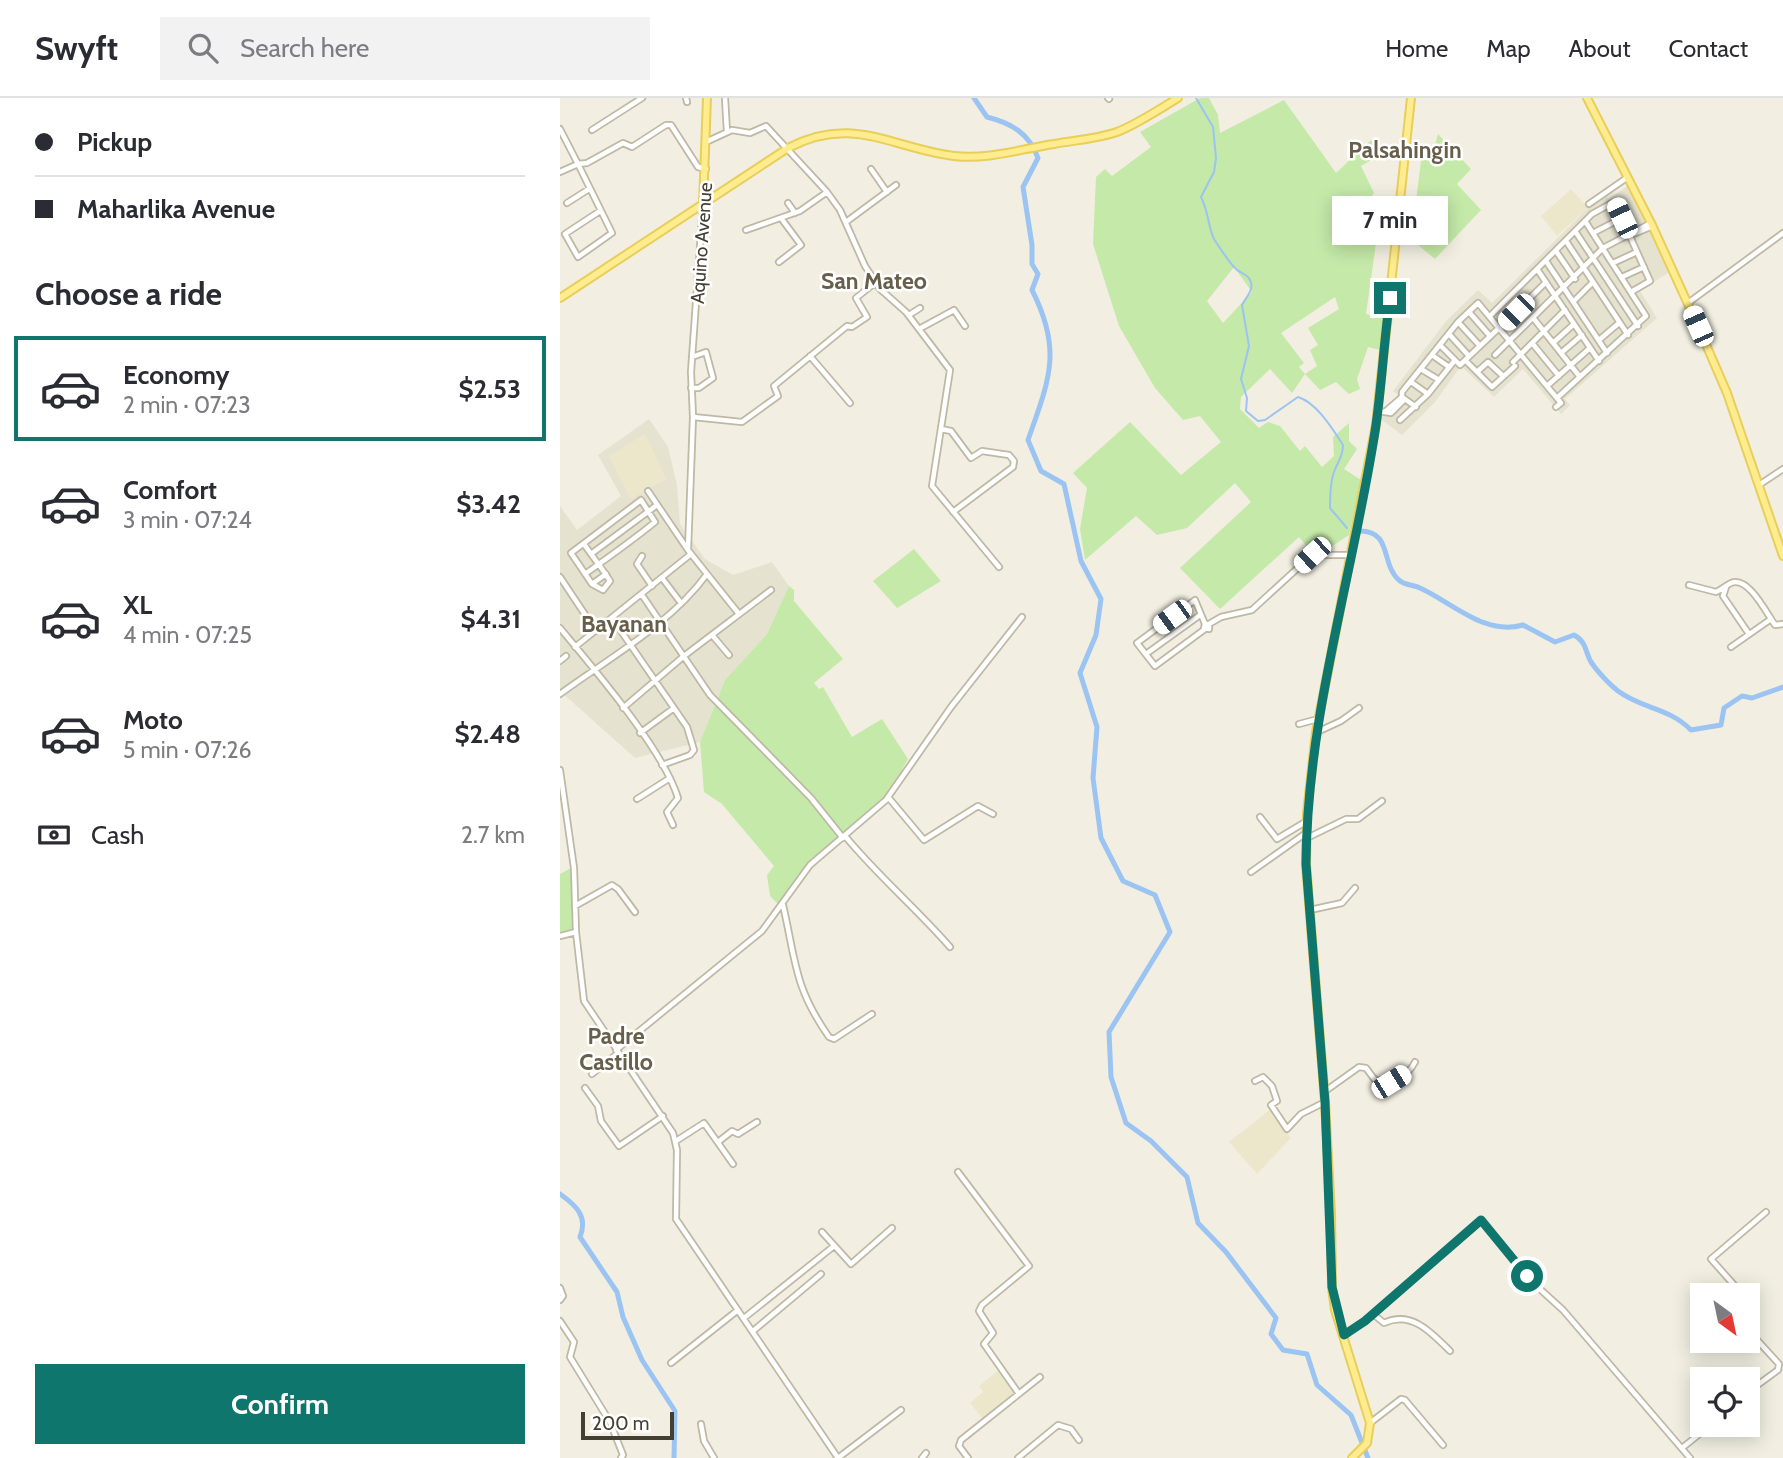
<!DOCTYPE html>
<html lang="en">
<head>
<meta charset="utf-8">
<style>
	body { margin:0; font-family:Cabin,sans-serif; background:#f2f2f3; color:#2b2b33; height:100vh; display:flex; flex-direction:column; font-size:26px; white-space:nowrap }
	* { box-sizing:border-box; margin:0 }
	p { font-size:23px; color:#7c7c81 }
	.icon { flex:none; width:38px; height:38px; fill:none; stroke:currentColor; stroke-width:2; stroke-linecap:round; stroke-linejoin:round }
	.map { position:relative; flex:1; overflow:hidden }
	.details { display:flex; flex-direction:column; background:#fff; width:560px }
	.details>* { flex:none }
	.top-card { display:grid; align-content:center; height:154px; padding:0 35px; background:#fff }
	.needle { width:46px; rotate:147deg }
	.fabs { position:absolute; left:1130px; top:1185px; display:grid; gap:14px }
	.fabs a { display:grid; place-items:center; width:70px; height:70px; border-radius:0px; background:#fff; box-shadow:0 4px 18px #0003; font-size:35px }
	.scale { position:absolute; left:21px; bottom:18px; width:93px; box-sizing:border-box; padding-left:7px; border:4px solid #443f33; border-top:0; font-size:19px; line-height:24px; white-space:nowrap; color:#443f33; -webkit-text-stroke:5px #fff; paint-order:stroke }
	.end { position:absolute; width:32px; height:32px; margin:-16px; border:9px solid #0f766e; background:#fff; box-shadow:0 0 0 4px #fff }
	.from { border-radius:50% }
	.bubble { position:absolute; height:49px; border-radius:0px; background:#fff; box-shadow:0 4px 18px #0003; font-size:23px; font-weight:700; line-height:49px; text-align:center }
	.car { position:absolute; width:21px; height:42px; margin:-21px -10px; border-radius:9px; box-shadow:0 0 5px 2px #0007; background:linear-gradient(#fff 24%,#345 0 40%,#fff 0 76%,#345 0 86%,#fff 0) }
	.top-card b { display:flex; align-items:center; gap:24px; height:66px; font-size:26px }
	.top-card b+b { border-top:2px solid #e1e1e2 }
	.top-card i { width:18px; height:18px; background:#2b2b33 }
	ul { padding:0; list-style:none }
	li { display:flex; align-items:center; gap:21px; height:105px; margin:0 14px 10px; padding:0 21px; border:4px solid transparent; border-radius:0px }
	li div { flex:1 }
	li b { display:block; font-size:26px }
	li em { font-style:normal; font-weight:700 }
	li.current { border-color:#0f766e }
	li>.icon { width:63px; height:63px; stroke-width:1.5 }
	h2 { padding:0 35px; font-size:32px; line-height:84px }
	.pay { display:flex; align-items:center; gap:18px; height:77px; padding:0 35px; font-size:26px }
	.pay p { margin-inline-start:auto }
	.action { display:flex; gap:14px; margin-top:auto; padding:14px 35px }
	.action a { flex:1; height:80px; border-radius:0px; background:#0f766e; color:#fff; font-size:28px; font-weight:700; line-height:80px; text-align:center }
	header { display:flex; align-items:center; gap:42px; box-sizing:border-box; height:98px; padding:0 35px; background:#fff; border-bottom:2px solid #e1e1e2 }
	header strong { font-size:33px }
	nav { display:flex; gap:38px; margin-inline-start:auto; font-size:24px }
	.search { width:490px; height:63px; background:#f2f2f3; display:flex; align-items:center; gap:18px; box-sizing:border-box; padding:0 24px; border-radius:0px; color:#7c7c81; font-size:26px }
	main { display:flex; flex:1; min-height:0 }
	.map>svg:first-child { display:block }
	.residential { fill:#e6e2d0 }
	.education { fill:#ece7cb }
	.green { fill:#c4e9a8; fill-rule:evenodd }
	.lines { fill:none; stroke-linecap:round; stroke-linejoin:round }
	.stream { stroke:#9bc4f3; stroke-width:2 }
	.river { stroke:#9bc4f3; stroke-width:5 }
	.minor-casing { stroke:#beb8a5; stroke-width:8 }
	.major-casing { stroke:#e8ce5a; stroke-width:10 }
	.minor { stroke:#fff; stroke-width:4.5 }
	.major { stroke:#ffec8e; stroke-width:6 }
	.route { stroke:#0f766e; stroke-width:9 }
	.labels { text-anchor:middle; stroke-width:5; stroke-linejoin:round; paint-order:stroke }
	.street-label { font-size:19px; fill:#443f33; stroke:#fff }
	.quarter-label { font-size:23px; font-weight:bold; fill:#675f49; stroke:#fff }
</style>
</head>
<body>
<header>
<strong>Swyft</strong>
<div class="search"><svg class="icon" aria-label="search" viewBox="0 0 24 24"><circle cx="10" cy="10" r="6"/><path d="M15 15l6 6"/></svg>Search here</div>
<nav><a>Home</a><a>Map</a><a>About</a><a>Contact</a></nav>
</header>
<main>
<section class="details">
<div class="top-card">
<b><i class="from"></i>Pickup</b>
<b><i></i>Maharlika Avenue</b>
</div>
<h2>Choose a ride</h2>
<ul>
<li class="current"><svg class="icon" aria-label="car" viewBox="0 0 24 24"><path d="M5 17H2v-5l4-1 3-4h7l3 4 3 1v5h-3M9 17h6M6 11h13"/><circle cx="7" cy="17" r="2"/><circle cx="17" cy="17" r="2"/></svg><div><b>Economy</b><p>2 min · 07:23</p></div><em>$2.53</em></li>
<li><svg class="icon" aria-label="car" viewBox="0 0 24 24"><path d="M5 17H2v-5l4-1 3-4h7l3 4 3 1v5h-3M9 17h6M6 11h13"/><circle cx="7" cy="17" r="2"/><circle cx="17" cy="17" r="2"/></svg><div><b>Comfort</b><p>3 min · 07:24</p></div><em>$3.42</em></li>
<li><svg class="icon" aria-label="car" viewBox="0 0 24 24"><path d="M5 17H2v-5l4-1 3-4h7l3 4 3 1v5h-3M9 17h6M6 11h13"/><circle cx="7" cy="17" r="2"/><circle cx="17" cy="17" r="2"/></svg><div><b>XL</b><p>4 min · 07:25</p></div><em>$4.31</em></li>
<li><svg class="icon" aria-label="car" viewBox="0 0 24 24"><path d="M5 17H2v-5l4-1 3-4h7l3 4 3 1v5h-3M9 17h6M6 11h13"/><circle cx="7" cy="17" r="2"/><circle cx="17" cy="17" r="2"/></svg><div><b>Moto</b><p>5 min · 07:26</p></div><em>$2.48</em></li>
</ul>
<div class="pay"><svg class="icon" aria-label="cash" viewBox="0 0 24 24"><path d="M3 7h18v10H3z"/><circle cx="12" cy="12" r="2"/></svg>Cash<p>2.7 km</p></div>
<div class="action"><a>Confirm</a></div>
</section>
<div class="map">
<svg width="1223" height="1360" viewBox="0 0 1223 1360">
	<rect width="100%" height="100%" fill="#f2efe2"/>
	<path class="residential" d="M1070,86L1111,173L1080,193L1097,220L1005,301L1010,307L1001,316L963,271L934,299L901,268L875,304L842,337L819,320L820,306L827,310L833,306L839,298L833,293L887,222L918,192L932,205L1028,110L1044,96L1049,101Z
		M89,321L108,349L117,387L120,426L145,461L173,477L212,464L229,488L207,536L165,582L140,644L75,660L0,593V408L17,432L61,398L38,357Z"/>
	<path class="education" d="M1011,91L1028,110L997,138L981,118Z
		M85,336L106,381L71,401L49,358Z
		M712,1010L731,1040L697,1076L669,1044Z
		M440,1271L457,1296L424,1322L410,1305L423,1294L419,1288Z"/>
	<path class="green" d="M640,0H649L658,17L660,35L724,2L776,75L811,42L818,58L801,68L814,95L809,102L803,133L817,138L806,216L823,220L820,252L808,249L797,281L800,291L789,296L776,284L760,292L745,276L732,295L710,271L681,299L680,311L699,330L708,324L720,328L740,353L745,348L762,369L774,358L773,339L789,325V343L797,351L784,371L801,382L789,437L756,459L739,439L660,511L620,470L691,404L675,385L627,430L597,437L576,418L525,462L520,431L527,390L513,375L570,324L621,377L661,344L640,318L623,322L595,290L559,228L533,146L536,79L545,71L552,78L591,49L580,34ZM674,169L692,194L663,225L647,203ZM775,199L779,211L748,230L758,247L750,252L757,268L745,276L739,269L744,265L721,235Z
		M878,36L911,71L897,86L921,112L875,161L858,147L863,117L855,112L861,62L873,54Z
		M354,451L381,483L337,510L313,483Z
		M229,488L234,492V503L283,561L254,585L259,591L263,589L292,639L322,621L348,661L326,700L250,765L218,806L210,798L207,777L214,768L162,706L144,694L140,644L165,582L207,536Z
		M13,769V832L0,836V776Z"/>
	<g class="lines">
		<path class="stream" d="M636,0L653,29L656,60L654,74L641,99C649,115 648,129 654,141C660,150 669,165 677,172C681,175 688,177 690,182C695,191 686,199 682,207L689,248L681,281L687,300L686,313L698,323L705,322L738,299C757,305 772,330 783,347C783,359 778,363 774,374C770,385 770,398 770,410L787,430"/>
		<path class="river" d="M414,0L427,19C451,25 469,35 478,60L463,89L472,147V166L478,176L472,192C503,253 489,282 468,342L481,373L504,386L521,463L541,501L536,537L520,575L537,629L533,680L541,740L563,783L595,797L610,834L549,934L551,979L566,1025L591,1043L627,1079L638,1125L666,1154L716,1220L711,1236L723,1252L747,1256L757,1287L791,1317L808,1360
			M800,433C833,433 820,467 840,483C845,487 854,487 860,490C893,505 925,538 963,527L995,544L1014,537C1027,544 1025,554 1031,564C1037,573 1049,586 1058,593C1082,611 1108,609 1131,632L1161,627L1164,610L1182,598L1192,600L1223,589
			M0,1096C17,1108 28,1119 20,1139L57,1194L63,1219L82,1262L115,1313L114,1360"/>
		<defs>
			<path id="minor" d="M126,0L127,4
				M165,0L167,34
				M548,0L549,1
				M0,31L18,66L0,74
				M32,32L82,0
				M148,43L172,32L190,35L206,28L267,94L280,112L305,168L320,191L346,214L390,272L372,388L439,469
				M311,71L327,94
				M7,105L29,91
				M228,105L235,115
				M1029,106L1068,79
				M40,113L5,136L18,159L52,135L18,66L27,65L63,45L72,49L106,27H111L138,69L146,71
				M286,124L336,87
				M186,132L240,113L267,94
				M1015,133L1078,228
				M1033,135L1062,120
				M1071,137L1093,128
				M1006,143L1068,237
				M996,153L1015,181
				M986,163L1047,255
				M219,164L241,147L221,120
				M1053,165L1077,154
				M977,171L1039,263
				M1062,179L1084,169
				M1014,203L1033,184
				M1128,205L1223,135
				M909,214L930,238
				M349,217L360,210
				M931,217L1032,116L1052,105L1056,107L1090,183L1071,194
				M974,221L1020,279
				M898,224L920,248
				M941,229L986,184
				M359,231L394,212L405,228
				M889,236L909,258
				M1039,242L1059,225
				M972,245L999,278
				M993,245L1014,226
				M880,247L900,267L940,229
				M1001,255L1022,237
				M872,257L889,269
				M935,257L1043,150L1091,125
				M250,258L290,305
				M905,262L932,289L955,268
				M953,264L1005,212
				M861,271L879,282
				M917,274L928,264L943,278
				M851,284L868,296
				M987,288L1030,250
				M131,290H139L153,280L146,254L132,259
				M997,300L1086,218L1025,123
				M856,309L842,299V294L898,224L918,205L1001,305L996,309
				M818,313L831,315L845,301
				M826,313L842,299
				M133,319L182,324L218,298L214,288L287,228L292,229L307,219L296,200L316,184
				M840,322L868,296L895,262
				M381,331L391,333L411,360L422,353L449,357L454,363L453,369L393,414
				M1199,387L1223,371
				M88,393L128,452
				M24,446C32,458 42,470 50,483L43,492L32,486L11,455L81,402L95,424C73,442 49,459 25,476
				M31,456L97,407
				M82,458L77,466L92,488
				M147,476L179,516
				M0,479L36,533
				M102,480L121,505
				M32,486L46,476
				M1129,487L1156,494C1161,492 1165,488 1171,485C1188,477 1207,516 1215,527L1223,526
				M1166,489L1163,498L1189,536
				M82,497L150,597L251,700L283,740
				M52,520L127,629L134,652L130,657L102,667
				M645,526L635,502L577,545L595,568L645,531
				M649,526H645L644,530L649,531V526L661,519L692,512L752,457H791
				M0,530C34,571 103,651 118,700L107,714L113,727
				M152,537L169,557
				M15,549L131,456
				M1171,549L1211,521
				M586,556L640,517
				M0,563L6,558
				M0,596C49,560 111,526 147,476L128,452L133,319L131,274L143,106
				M63,610L124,558L211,492
				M739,626L758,621
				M757,634L781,623L799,610
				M80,635L114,610
				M0,672L14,770L16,834L24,903L113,1035L117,1052L116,1121L278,1360
				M328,699L364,742L418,708L433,716
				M77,701L110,680
				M700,719L717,741L747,723
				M285,738C318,778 356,810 390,849
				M747,740L786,721H798L822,703
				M691,774L746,735
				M223,807C236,864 234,889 269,939L274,941L312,916
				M15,808L52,787L58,791L75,814
				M750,812L782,805L795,790
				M0,838L16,834
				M56,952L202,833L250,767L326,702L391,609L462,519
				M32,976L58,955
				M695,983L703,979L712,988L717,1003L711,1007L727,1031L741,1016L765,1004
				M25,990L38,1008L41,1023L59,1048L103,1018
				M764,994L799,969L806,970L815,982C831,984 847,980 855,964
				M116,1043L144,1025L173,1066
				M158,1044L172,1033L178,1036L197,1024
				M398,1074L469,1168L422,1207L419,1213L433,1235L424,1246L459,1296
				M262,1134L291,1166L332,1130
				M0,1190L3,1198L0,1202
				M1183,1197L1151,1161L1206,1114
				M813,1216L824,1225C851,1212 871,1234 890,1253
				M184,1220L274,1148
				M0,1223L14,1244L10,1259L50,1324L63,1357L61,1360
				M1188,1232L1219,1266L1218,1272L1188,1294
				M193,1233L261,1176
				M784,1237L805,1223L922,1122L971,1183L1003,1212L1130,1360
				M111,1265L178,1212
				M810,1325L841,1301L845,1302L883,1347
				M141,1326L144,1343L154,1360
				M1122,1350L1152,1326
				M278,1360L341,1312
				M362,1360L366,1355
				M408,1360L399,1348L401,1342L480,1279
				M458,1360L498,1327L511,1331L519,1342"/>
			<path id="major" d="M1027,0L1091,125L1138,228L1167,295L1223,458
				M143,106L147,0
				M0,200L228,50C292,16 331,50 394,58C427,62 461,51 494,46C515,42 537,41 557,34C579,25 598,12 618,0
				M792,1360L807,1345L810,1325L775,1212L772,1190L771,1115L765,1004L746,766L747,715L756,634L816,327L851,0"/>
		</defs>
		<use href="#minor" class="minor-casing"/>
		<use href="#major" class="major-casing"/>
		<use href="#minor" class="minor"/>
		<use href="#major" class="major"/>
	</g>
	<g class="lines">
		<path class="route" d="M830,200C824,242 822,285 816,327C794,474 747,616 746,766L765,1004L772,1189L784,1237L805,1223L921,1122L967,1178"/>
	</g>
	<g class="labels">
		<g class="street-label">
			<text transform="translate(141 145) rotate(-86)" y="7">Aquino Avenue</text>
		</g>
		<g class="quarter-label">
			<text x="845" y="60">Palsahingin</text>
			<text x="314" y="191">San Mateo</text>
			<text x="64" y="534">Bayanan</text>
			<text x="56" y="946">Padre<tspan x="56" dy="26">Castillo</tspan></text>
		</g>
	</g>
</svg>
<div class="fabs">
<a><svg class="needle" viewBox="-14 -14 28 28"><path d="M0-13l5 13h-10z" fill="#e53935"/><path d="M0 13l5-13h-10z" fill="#7c7c81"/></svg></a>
<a><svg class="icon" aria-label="locate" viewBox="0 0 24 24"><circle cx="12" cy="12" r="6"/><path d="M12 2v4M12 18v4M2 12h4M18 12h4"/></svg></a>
</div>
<div class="scale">200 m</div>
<i class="end from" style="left:967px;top:1178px"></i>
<i class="end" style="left:830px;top:200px"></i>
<div class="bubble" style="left:772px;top:98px;width:116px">7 min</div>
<i class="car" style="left:1062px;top:120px;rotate:335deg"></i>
<i class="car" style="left:956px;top:214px;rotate:225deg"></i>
<i class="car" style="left:1138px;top:228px;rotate:336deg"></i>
<i class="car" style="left:752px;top:457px;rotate:227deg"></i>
<i class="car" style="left:612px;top:519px;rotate:234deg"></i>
<i class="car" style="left:831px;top:984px;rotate:58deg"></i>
</div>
</main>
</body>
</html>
